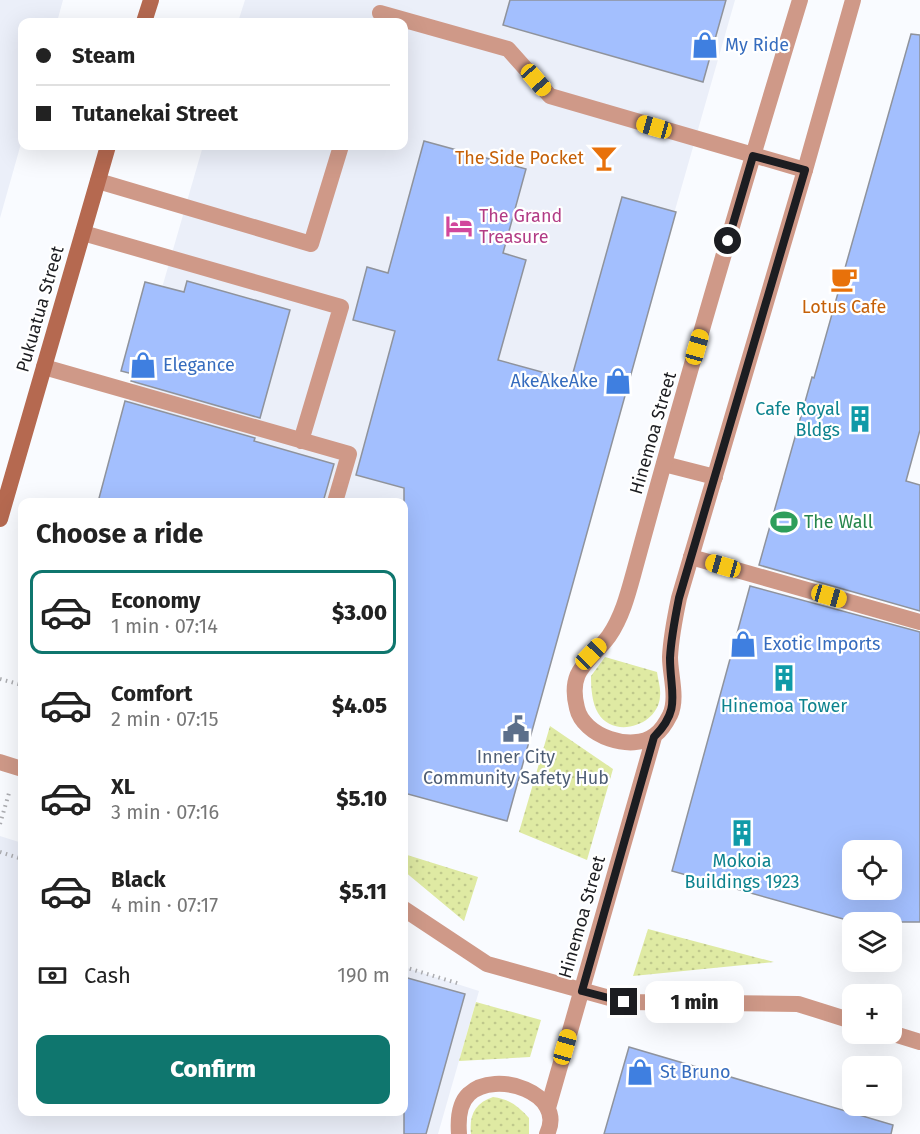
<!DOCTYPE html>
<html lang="en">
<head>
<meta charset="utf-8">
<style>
	body { margin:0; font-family:"Fira Sans",sans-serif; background:#f2f2f2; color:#222; height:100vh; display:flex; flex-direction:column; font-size:22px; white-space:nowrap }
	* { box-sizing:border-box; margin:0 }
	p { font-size:20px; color:#767676 }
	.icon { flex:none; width:33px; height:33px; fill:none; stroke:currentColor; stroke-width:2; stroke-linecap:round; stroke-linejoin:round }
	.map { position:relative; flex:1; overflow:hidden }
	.panel { position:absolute; left:18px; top:498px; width:390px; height:618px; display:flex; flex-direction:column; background:#fff; border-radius:12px; box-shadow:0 6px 24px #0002 }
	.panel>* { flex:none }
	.hud { position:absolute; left:18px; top:18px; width:390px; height:132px; border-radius:12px; box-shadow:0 6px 24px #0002; display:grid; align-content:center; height:132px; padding:0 18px; background:#fff }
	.buttons { position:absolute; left:842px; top:840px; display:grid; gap:12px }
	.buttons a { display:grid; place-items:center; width:60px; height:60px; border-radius:12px; background:#fff; box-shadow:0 6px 24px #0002; font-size:30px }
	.end { position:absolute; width:27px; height:27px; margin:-14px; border:8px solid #1c1d21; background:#fff; box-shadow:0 0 0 3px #fff }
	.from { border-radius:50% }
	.bubble { position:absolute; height:42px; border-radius:12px; background:#fff; box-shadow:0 6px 24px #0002; font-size:20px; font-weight:800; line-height:42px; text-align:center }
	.car { position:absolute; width:18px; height:36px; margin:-18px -9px; border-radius:8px; box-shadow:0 0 4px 2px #0007; background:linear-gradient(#f5c518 24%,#345 0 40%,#f5c518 0 76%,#345 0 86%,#f5c518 0) }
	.hud b { display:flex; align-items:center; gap:21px; height:57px; font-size:22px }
	.hud b+b { border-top:2px solid #e0e0e0 }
	.hud i { width:15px; height:15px; background:#222 }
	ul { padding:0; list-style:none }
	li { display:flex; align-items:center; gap:18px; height:84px; margin:0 12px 9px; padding:0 6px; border:3px solid transparent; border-radius:12px }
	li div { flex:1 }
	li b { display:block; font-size:22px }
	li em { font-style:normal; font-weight:800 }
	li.selected { border-color:#0f766e }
	li>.icon { width:54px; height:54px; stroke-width:1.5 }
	h2 { padding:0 18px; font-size:27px; line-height:72px }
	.pay { display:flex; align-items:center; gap:15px; height:66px; padding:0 18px; font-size:22px }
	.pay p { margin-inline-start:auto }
	.button { display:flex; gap:12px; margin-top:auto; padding:12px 18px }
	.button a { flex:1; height:69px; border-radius:12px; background:#0f766e; color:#fff; font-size:24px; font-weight:800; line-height:69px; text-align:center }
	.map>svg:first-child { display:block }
	.built { fill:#ebeff9 }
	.grass { fill:url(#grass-dots) }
	.building { fill:#a3bffe; stroke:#8f939c; stroke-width:1.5; fill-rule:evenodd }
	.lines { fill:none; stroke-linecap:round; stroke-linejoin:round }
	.path { stroke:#acadb1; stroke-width:4; stroke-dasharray:1.5 4.5; stroke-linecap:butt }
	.service { stroke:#cf9988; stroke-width:16 }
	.minor { stroke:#cf9988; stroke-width:16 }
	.secondary { stroke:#b56950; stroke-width:16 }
	.route { stroke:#1c1d21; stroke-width:8 }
	.labels { text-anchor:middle; stroke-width:4.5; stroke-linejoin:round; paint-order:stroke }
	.shop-label { font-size:18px; fill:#366cbe; stroke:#fff; text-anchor:start }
	.food-label { font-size:18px; fill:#c56008; stroke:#fff; text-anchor:end }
	.hotel-label { font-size:18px; fill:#b23c85; stroke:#fff; text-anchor:start }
	.street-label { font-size:18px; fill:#1c1d21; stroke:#fff }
	.culture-label { font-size:18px; fill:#0d838f; stroke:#fff }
	.leisure-label { font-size:18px; fill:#27864d; stroke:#fff; text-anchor:start }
	.service-label { font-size:18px; fill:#4e5e75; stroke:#fff }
</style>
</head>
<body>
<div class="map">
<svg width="920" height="1134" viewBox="0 0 920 1134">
	<defs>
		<pattern id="grass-dots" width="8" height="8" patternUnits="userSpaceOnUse" patternTransform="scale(1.5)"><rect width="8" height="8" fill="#dfeaa3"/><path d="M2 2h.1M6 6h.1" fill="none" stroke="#bfc88c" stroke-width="1.8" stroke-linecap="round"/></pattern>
	</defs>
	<rect width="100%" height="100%" fill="#f9fbff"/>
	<path class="built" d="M0,0H63L57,22H22V140L0,218Z
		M245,0H735L502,816L404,788V502H100L203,146H404V22H238Z
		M0,836L22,843V1112H404V967L479,991L438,1134H0Z"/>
	<path class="grass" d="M605,657L657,672C658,680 661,688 660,696C659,725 614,740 598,713C592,703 591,688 591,676Z
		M550,726L613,769L587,860L519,832Z
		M404,854L478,877L464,921L404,871Z
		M648,929L774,962L633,976Z
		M476,1002L541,1020L530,1057L459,1061Z
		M493,1097C509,1099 518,1106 529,1118V1134H471C469,1115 475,1103 493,1097Z"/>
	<path class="building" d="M510,0H726L703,82L503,25Z
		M911,34L920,35V430L906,481L920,485V611L759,565L812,377L814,378Z
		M424,141L526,169L503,253L526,260L498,360L571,380L622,197L676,212L507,821L404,793V488L356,475L395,331L353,320L367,267L388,273Z
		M187,281L290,310L260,418L131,381L133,374L121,371L145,282L184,292Z
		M125,401L255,438L254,441L334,464L323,502H98Z
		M750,586L920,632V922H854L672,871ZM852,850H891V890H852Z
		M404,977L465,994L426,1134H404Z
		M629,1047L893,1125L891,1134H604Z"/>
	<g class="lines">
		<path class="path" d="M228,146H229
			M0,679L22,685
			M0,824L9,793
			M0,852L22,859
			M404,967L460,984"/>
		<path class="service" d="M380,13L508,49L550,96L805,170
			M98,181L311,244L341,146
			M83,233L341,307L301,441
			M44,367L349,454L335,502
			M664,464L715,477
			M691,557L920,622"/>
		<path class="minor" d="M800,0C742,190 686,380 634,572C628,594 622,617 609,636C590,662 567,669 577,708C583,736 632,753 655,735C662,730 666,723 670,715C678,698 670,675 670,657C671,637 675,617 679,598L805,170L853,0
			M0,762L22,769
			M404,909L487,964L624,1002L798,1004L852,1021
			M891,1033L920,1042
			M548,1108L654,737
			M459,1134C458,1121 458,1104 469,1094C495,1069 567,1093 547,1134"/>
		<path class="secondary" d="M144,22L151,0
			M0,519L108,146"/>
	</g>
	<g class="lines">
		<path class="route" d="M624,1002L582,991L654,737C682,709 670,693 670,658C671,638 675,618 679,598L805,170L753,156L728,241"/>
	</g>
	<defs>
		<symbol id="shop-bare" viewBox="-9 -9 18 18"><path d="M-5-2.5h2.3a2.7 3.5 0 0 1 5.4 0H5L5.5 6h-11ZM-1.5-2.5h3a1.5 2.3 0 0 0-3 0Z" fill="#3f7fe0" stroke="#fff" stroke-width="2.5" paint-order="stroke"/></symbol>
		<symbol id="bar-bare" viewBox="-9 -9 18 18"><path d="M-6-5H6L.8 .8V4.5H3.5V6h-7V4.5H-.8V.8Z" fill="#e8710a" stroke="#fff" stroke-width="2.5" paint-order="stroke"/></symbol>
		<symbol id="hotel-bare" viewBox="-9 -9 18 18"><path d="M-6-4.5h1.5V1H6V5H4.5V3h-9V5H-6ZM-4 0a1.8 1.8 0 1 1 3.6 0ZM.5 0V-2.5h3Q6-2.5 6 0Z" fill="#d1479c" stroke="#fff" stroke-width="2.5" paint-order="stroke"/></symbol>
		<symbol id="cafe-bare" viewBox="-9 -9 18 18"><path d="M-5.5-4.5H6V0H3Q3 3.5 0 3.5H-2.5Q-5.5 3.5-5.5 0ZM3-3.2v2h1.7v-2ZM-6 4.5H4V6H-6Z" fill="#e8710a" stroke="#fff" stroke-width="2.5" paint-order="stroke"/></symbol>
		<symbol id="building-bare" viewBox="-9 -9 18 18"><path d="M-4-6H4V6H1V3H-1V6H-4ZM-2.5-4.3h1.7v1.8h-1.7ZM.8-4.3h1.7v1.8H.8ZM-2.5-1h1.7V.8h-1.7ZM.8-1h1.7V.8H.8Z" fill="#0f9aa8" stroke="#fff" stroke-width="2.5" paint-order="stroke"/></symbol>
		<symbol id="stadium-bare" viewBox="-9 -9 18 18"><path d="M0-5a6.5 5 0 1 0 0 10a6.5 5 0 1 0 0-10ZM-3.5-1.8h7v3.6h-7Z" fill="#2e9e5b" stroke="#fff" stroke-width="2.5" paint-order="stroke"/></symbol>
		<symbol id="civic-bare" viewBox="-9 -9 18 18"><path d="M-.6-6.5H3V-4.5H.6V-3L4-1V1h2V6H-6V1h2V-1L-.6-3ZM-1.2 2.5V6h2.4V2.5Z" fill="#5c6f8a" stroke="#fff" stroke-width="2.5" paint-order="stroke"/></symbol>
	</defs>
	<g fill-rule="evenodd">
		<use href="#shop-bare" x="686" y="26" width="38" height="38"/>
		<use href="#bar-bare" x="585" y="139" width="38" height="38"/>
		<use href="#hotel-bare" x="440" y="207" width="38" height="38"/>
		<use href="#cafe-bare" x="825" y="260" width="38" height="38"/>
		<use href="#shop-bare" x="124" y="346" width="38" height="38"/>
		<use href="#shop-bare" x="599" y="362" width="38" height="38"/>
		<use href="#building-bare" x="841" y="400" width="38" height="38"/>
		<use href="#stadium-bare" x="765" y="503" width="38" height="38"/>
		<use href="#shop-bare" x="724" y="625" width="38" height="38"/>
		<use href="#building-bare" x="765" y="659" width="38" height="38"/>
		<use href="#civic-bare" x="497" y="710" width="38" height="38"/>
		<use href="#building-bare" x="723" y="814" width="38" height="38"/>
		<use href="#shop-bare" x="621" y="1053" width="38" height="38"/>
	</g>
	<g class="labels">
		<g class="shop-label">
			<text x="725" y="51">My Ride</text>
			<text x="163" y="371">Elegance</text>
			<text x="598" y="387" text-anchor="end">AkeAkeAke</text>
			<text x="763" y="650">Exotic Imports</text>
			<text x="660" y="1078">St Bruno</text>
		</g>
		<g class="food-label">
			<text x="584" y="164">The Side Pocket</text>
			<text x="844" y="313" text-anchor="middle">Lotus Cafe</text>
		</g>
		<g class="hotel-label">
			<text x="479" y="222">The Grand<tspan x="479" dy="21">Treasure</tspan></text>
		</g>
		<g class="street-label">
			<text transform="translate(40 309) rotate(-74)" y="6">Pukuatua Street</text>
			<text transform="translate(653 433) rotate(-74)" y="6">Hinemoa Street</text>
			<text transform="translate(582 917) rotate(-74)" y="6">Hinemoa Street</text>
		</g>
		<g class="culture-label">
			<text x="840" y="415" text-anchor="end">Cafe Royal<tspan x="840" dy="21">Bldgs</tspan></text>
			<text x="784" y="712">Hinemoa Tower</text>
			<text x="742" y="867">Mokoia<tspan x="742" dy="21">Buildings 1923</tspan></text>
		</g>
		<g class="leisure-label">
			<text x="804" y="528">The Wall</text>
		</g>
		<g class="service-label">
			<text x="516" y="763">Inner City<tspan x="516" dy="21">Community Safety Hub</tspan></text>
		</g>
	</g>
</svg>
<div class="buttons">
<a><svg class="icon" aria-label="locate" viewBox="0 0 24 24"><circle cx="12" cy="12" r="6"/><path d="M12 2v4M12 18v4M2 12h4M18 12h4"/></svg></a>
<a><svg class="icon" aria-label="layers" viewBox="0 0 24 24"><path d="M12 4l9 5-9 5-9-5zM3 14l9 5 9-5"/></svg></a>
<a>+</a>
<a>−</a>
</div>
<i class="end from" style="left:728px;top:241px"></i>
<i class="end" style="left:624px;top:1002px"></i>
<div class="bubble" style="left:645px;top:981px;width:99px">1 min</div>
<i class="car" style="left:536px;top:80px;rotate:139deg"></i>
<i class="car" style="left:654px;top:127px;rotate:286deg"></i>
<i class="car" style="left:697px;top:347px;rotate:16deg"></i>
<i class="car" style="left:723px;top:566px;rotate:286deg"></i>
<i class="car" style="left:829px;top:596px;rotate:106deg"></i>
<i class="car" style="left:591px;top:654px;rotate:44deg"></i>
<i class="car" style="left:565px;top:1047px;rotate:16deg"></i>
<div class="hud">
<b><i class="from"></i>Steam</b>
<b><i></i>Tutanekai Street</b>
</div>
<section class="panel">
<h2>Choose a ride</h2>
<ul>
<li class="selected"><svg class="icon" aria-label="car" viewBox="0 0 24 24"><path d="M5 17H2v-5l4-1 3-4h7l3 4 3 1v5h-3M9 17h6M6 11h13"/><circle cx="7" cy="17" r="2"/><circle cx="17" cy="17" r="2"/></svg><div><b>Economy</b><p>1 min · 07:14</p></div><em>$3.00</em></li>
<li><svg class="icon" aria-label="car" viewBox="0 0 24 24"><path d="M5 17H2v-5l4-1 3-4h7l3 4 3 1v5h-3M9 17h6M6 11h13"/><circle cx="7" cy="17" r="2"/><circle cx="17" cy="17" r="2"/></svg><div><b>Comfort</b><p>2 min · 07:15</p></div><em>$4.05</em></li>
<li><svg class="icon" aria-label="car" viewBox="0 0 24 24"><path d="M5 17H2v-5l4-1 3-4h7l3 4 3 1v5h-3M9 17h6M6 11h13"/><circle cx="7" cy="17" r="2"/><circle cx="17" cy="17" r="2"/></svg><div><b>XL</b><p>3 min · 07:16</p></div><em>$5.10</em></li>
<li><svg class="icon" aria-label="car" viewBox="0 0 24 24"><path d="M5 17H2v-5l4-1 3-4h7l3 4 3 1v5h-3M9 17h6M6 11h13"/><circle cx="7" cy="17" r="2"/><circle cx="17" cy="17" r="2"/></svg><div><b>Black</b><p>4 min · 07:17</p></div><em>$5.11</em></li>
</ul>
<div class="pay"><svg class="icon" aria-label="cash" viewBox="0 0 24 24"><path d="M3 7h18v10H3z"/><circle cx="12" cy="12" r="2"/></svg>Cash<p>190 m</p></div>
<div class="button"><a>Confirm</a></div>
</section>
</div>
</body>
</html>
